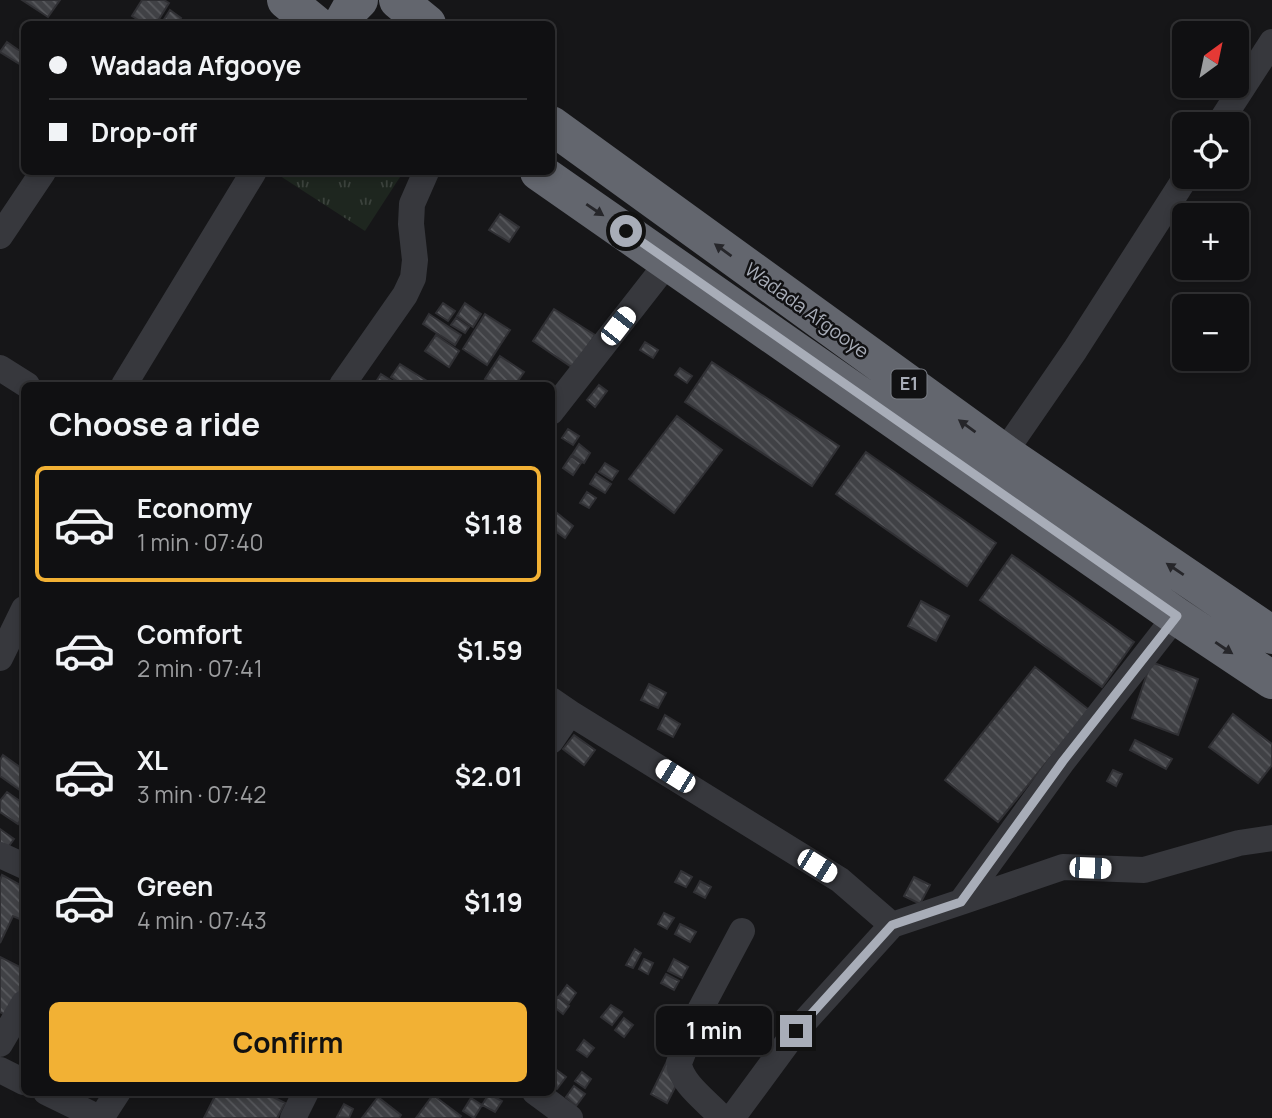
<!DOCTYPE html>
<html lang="en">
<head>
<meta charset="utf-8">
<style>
	body { margin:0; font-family:Manrope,sans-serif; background:#19191b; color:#f1f3f6; height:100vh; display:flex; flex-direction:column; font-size:26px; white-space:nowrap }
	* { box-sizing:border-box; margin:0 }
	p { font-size:23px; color:#9c9d9f }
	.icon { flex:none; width:38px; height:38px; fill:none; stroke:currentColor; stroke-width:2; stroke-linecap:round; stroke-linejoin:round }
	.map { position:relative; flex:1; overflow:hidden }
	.panel { position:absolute; left:21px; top:382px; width:534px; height:714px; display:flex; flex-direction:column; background:#101012; border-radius:10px; box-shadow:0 4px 10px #0003,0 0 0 2px #303032 }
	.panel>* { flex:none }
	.hud { position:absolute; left:21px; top:21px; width:534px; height:154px; border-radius:10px; box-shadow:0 4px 10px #0003,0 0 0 2px #303032; display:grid; align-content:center; height:154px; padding:0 28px; background:#101012 }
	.needle { width:46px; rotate:33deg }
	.tools { position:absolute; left:1172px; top:21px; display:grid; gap:14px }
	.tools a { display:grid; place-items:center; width:77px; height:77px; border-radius:10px; background:#101012; box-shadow:0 4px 10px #0003,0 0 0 2px #303032; font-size:35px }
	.end { position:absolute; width:32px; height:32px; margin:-16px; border:9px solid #a8adb8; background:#111; box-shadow:0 0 0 4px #111 }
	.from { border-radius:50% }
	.bubble { position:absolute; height:49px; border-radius:10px; background:#101012; box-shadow:0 4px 10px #0003,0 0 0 2px #303032; font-size:23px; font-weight:700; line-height:49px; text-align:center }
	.car { position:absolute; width:21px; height:42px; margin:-21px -10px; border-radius:9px; box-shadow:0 0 5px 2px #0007; background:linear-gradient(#fff 24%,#345 0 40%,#fff 0 76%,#345 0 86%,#fff 0) }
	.hud b { display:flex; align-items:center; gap:24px; height:66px; font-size:26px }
	.hud b+b { border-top:2px solid #303032 }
	.hud i { width:18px; height:18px; background:#f1f3f6 }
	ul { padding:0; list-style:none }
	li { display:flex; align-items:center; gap:21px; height:116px; margin:0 14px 10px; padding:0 14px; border:4px solid transparent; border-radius:10px }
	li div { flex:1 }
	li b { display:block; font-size:26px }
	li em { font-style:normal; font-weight:700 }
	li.active { border-color:#f2b134 }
	li>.icon { width:63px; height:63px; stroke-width:1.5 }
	h2 { padding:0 28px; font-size:32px; line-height:84px }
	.action { display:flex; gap:14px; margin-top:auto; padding:14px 28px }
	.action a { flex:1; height:80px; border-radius:10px; background:#f2b134; color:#111; font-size:28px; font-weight:700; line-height:80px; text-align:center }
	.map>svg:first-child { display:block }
	.grass { fill:url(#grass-tufts) }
	.building { fill:url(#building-back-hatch); stroke:#303034; stroke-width:2 }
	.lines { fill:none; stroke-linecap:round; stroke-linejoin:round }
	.street { stroke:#37383d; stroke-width:26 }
	.highway { stroke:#63666e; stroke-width:38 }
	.oneway { fill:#26262a }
	.route { stroke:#a8adb8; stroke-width:9 }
	.labels { text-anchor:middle; stroke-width:5; stroke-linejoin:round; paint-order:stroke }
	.shield { fill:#111113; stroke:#7b7e86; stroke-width:2 }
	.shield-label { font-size:18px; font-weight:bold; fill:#a8adb8 }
	.street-label { font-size:19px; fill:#a8adb8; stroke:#111113 }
</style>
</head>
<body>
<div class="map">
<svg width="1272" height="1118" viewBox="0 0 1272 1118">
	<defs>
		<pattern id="grass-tufts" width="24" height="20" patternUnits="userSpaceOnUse" patternTransform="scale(1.75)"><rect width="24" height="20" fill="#1e261f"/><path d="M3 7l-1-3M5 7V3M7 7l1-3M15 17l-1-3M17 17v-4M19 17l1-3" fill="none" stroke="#3c433d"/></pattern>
		<pattern id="building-back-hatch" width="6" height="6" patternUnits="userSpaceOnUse" patternTransform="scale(1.75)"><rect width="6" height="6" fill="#404145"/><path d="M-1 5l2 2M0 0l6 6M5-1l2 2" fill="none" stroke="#595a5e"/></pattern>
	</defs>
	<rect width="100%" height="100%" fill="#161618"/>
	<path class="grass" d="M274,172H392L400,177L365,231Z"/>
	<path class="building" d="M22,0H60L48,17Z
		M142,0H164L169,3L156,24H145L132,16Z
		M170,10L181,18L177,24H161Z
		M7,42L24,54L21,65L0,52Z
		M500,214L519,227L509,242L489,230Z
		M443,303L455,311L448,321L436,313Z
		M465,303L481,314L473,327L457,316Z
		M554,309L595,335L573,368L533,341Z
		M429,314L461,335L455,345L423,324Z
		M485,314L510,330L487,365L463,349Z
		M456,318L469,327L465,333L451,325Z
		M436,335L459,351L449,367L425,351Z
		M645,342L658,350L653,358L640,350Z
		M500,356L524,372L515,385H495L485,379Z
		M712,362L839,446L812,486L685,402Z
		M400,364L427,381L424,385H403L391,377Z
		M680,368L692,376L687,383L675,375Z
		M381,374L395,383L393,385H374Z
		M599,385L607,391L595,407L587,400Z
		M677,416L722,450L674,513L629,479Z
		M568,429L579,436L573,445L562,438Z
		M579,444L590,453L584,463L572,455Z
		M866,452L996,543L967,586L836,494Z
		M571,456L581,463L573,475L563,468Z
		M605,463L618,471L612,480L599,472Z
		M596,474L611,484L605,493L590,484Z
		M587,492L596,498L589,508L580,503Z
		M557,513L573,526L565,538L551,528V520Z
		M1012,555L1134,642L1102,687L980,600Z
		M921,601L949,616L936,641L908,626Z
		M1151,662L1198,679L1178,735L1132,718Z
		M1035,667L1089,710L998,822L945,780Z
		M649,684L666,693L658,708L641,700Z
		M1233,714L1272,744V765L1258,783L1209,747Z
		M665,715L680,724L673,737L658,729Z
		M574,735L595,750L584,765L563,749Z
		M1135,740L1172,759L1166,769L1130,750Z
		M3,755L24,770V793L0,776V760Z
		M1113,770L1122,774L1116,786L1107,781Z
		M7,792L24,804V814L18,824L0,812V801Z
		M0,829L14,839L1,857H0Z
		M681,871L692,877L686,887L675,882Z
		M2,875L24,887V921L13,916L0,943V880Z
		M914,877L930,885L920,904L904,896Z
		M700,881L711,887L705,898L694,892Z
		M664,913L674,918L667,929L658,924Z
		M680,924L696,932L690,942L675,934Z
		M635,949L641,953L633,968L626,965Z
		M0,957L24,969V986L9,1017L0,1012Z
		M644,959L653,963L648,974L639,969Z
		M674,959L688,967L682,978L668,971Z
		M666,974L679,981L674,990L661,983Z
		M567,985L576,993L569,1003L559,996Z
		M558,997L569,1006L563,1014L552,1005Z
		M611,1005L622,1012L612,1025L601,1017Z
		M664,1008L675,1014L670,1025L658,1019Z
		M624,1018L633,1025L624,1037L615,1030Z
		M584,1040L594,1048L587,1057L577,1050Z
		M669,1057L686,1066L667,1103L651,1094Z
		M554,1068L566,1077L557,1089L551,1085V1072Z
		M582,1072L591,1079L585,1088L575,1081Z
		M574,1086L585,1094L576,1106L566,1097Z
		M217,1092H263L285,1103L277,1118H204Z
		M489,1094L502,1101L495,1112L482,1105Z
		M433,1095L461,1116L459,1118H416Z
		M378,1097L401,1115L399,1118H362Z
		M471,1098L482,1105L474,1118L463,1111Z
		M344,1104L353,1109L349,1118L337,1117Z"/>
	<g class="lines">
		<path class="street" d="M1219,124L1272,42
			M0,236L43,172
			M0,368L27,385
			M124,385L253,173
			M342,385L405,295L413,278L415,260L411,224L412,204L426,172
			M551,412L669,261
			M1004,453L1075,350L1186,177
			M0,658L24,609
			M551,700L570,713L551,741
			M570,713L840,880L892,925
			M0,855L24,866
			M961,902L1063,867L1144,870L1239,843L1272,838
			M0,1044L24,1003
			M0,1070L24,1082
			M46,1092L99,1118
			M535,1092L570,1118
			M101,1118L118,1092
			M293,1118L306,1092
			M722,1118C709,1103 680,1083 679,1063L700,1010L742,931
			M732,1118L796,1031L892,925L961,902L1063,761L1176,616"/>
		<path class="highway" d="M286,0L315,24
			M398,0L427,24
			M342,24L351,8L359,0
			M551,125L1004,453L1272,635
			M539,172L1176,616L1272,680"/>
	</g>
	<defs><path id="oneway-solid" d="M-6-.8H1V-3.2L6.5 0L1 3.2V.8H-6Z" transform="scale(1.75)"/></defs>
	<g class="oneway">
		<use href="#oneway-solid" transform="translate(595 210) rotate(34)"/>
		<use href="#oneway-solid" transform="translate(723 250) rotate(-144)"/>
		<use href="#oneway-solid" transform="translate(967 426) rotate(-144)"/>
		<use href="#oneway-solid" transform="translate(1175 569) rotate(-146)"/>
		<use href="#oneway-solid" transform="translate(1224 648) rotate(34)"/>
	</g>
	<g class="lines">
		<path class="route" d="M626,231L1177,616L1063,761L961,902L892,925L796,1031"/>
	</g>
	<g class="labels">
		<rect class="shield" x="891.5" y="369.5" width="35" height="29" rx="5"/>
		<g class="shield-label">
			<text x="909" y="390">E1</text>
		</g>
		<g class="street-label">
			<text transform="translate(807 310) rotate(36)" y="7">Wadada Afgooye</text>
		</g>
	</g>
</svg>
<div class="tools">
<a><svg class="needle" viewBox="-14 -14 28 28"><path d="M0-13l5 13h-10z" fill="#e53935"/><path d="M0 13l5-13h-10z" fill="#9c9d9f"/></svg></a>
<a><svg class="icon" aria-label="locate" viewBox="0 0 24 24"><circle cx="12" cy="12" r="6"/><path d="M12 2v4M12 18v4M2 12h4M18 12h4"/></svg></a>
<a>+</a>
<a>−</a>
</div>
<i class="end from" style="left:626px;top:231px"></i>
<i class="end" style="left:796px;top:1031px"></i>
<div class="bubble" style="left:656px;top:1006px;width:116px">1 min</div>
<i class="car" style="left:618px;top:326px;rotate:38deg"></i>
<i class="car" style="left:675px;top:776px;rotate:302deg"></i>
<i class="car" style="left:817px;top:866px;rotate:122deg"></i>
<i class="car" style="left:1090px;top:868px;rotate:92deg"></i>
<div class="hud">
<b><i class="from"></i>Wadada Afgooye</b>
<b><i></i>Drop-off</b>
</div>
<section class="panel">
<h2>Choose a ride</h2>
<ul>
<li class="active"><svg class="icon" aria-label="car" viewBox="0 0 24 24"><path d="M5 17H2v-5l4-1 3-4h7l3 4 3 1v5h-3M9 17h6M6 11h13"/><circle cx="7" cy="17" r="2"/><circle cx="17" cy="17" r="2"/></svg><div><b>Economy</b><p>1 min · 07:40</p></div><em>$1.18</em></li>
<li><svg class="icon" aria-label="car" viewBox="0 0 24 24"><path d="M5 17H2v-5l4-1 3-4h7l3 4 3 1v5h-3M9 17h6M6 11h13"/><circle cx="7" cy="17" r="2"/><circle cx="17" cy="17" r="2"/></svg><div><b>Comfort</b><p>2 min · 07:41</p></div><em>$1.59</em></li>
<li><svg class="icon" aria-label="car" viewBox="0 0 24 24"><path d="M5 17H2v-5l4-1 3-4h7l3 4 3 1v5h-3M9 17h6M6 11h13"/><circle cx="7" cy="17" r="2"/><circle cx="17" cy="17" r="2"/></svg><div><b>XL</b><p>3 min · 07:42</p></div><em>$2.01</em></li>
<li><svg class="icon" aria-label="car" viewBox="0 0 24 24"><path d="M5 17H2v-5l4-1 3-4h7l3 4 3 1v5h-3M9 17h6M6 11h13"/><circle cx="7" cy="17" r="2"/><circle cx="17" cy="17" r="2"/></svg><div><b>Green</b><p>4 min · 07:43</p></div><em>$1.19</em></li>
</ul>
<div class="action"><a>Confirm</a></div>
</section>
</div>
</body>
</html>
